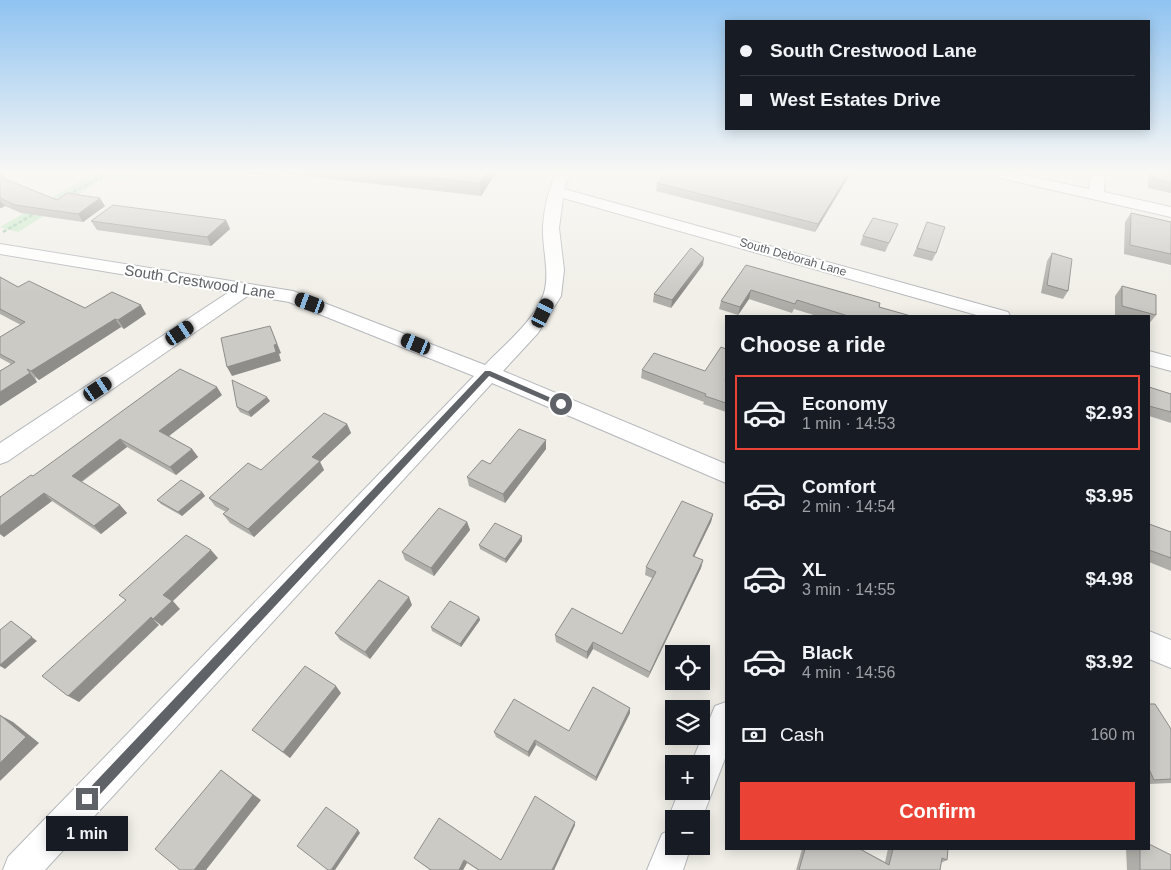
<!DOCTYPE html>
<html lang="en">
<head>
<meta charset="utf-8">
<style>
	body { margin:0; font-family:Arial,sans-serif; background:#242831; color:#f1f3f6; height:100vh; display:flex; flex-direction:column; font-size:19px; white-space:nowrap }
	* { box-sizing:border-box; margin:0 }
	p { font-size:16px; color:#9ea1a6 }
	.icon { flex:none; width:28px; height:28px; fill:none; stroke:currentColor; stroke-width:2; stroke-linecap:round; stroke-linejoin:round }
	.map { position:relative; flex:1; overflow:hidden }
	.drawer { position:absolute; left:725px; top:315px; width:425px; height:535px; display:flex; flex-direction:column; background:#171b24; border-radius:0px; box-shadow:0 2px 12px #0003 }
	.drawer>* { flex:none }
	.guide { position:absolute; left:725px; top:20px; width:425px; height:110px; border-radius:0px; box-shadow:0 2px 12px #0003; display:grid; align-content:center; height:110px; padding:0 15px; background:#171b24 }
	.fabs { position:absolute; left:665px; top:645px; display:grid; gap:10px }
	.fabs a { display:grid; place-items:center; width:45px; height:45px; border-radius:0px; background:#171b24; box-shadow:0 2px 12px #0003; font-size:25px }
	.end { position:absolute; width:22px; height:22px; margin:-11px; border:6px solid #5f6368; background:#fff; box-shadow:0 0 0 2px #fff }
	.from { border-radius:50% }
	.bubble { position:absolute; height:35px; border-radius:0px; background:#171b24; box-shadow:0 2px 12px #0003; font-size:16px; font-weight:800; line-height:35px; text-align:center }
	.car { position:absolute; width:15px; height:30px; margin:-15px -8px; border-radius:6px; box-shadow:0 0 4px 1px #0007; background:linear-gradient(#222 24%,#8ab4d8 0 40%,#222 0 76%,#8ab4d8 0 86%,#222 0) }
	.guide b { display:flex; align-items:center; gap:18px; height:48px; font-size:19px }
	.guide b+b { border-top:1px solid #363941 }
	.guide i { width:12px; height:12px; background:#f1f3f6 }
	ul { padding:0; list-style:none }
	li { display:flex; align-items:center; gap:15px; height:75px; margin:0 10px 8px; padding:0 5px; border:2px solid transparent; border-radius:0px }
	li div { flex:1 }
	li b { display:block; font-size:19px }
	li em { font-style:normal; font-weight:800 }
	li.active { border-color:#ea4335 }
	li>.icon { width:45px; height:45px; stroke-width:1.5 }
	h2 { padding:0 15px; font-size:22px; line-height:60px }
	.pay { display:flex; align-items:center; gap:12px; height:55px; padding:0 15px; font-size:19px }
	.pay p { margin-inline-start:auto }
	.cta { display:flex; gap:10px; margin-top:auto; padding:10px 15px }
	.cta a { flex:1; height:58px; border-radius:0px; background:#ea4335; color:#fff; font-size:20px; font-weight:800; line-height:58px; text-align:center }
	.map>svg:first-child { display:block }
	.green { fill:#c5e8c5 }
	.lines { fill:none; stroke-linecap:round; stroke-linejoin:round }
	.minor-casing { stroke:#b5b8bc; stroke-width:2 }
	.path { stroke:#9cc7a9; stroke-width:2.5; stroke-dasharray:4 2; stroke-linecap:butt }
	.minor { fill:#fff; fill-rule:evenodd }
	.wall { fill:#afaea9 }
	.shaded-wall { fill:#8f8d8a }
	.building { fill:#cccac5; stroke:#8f8d8a }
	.route { fill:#5f6368 }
	.labels { text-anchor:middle; stroke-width:4; stroke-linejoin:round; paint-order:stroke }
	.far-street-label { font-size:12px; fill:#5f6368; stroke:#fff }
	.street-label { font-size:15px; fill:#5f6368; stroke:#fff }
</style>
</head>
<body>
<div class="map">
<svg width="1171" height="870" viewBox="0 0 1171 870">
	<rect width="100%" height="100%" fill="#f1efe8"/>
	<path class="green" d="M80,171H139L126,180L107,177L18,232L0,227L91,175Z"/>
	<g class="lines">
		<defs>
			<path id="minor" d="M557,171H571L564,189L1008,312L1010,316H980L563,198L559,228L564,270L561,296L538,333L503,371L726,464V483L492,383L45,870H3L8,857L474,376L289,302L249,295L8,461L0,464V443L229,292L0,254V244L293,291L485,365C505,344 532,323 543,296C551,275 542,249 543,227C544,207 549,189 557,171Z
				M980,171H1005L1089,189L1091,171H1105L1104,192L1171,207V217L987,175Z
				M1149,351L1171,357V371L1149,365Z
				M1149,631L1171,640V668L1149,659Z
				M726,702V756L701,821V819H674V846H691L683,870H647L662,834L672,829L668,819L679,791H701V764H691L715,706Z"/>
		</defs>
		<use href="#minor" class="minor-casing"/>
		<path class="path" d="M68,195L111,171
			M3,232L34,214"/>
		<use href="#minor" class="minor"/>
	</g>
	<path class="wall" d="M225,171H497L481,196L279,173L274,176Z
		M768,171H852L815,232L656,191L657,183L764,176Z
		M1148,171H1171V193L1148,188Z
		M0,172L5,179L57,200L105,206L83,222L21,213L5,206L1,208H0Z
		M1131,213L1171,222V265L1124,254L1125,222Z
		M226,220L230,229L211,246L97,230L91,221Z
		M927,222L936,253L932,261L913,256Z
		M894,233L885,252L860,245L863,236Z
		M1052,253L1068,291L1063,299L1041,293L1047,261Z
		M703,265L671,308L653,302L654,294Z
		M746,265L879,307L911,316H817L794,309L792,313L749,299L738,315L719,309L721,301Z
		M0,277L18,287L85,308L146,314L124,329L121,327L39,380L35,377L37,382L0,406V371L11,364L0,358V337L21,325L0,314Z
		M1122,286L1156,315L1149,324V316H1118L1115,315V296Z
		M726,349V412L703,404L704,402L641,378L642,370L705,371Z
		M1149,387L1171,394V423L1149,416Z
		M222,395L169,436L192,449L198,457L176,475L127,447L82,482L120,505L127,513L101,534L52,501L4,537L0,534V497L33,476Z
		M270,401L251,417L240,412L237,407Z
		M347,424L351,433L320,462L324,470L254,537L230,523L223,514L226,512L215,506L209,498Z
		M546,440V449L505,503L469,486L467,477L490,464Z
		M202,492L205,496L182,516L161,504L157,500Z
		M713,514L711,522L694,557L703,560L701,568L648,678L593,649L587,659L556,642L555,635L622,634L652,578L645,575L646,567Z
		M467,522L470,530L434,576L405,560L402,552Z
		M1149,524L1171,532V571L1149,562Z
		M522,536V541L506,563L480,549L479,545Z
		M412,605L370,659L340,640L335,633Z
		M479,617L480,620L461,647L432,631L431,627Z
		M341,693L290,758L252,730Z
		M1149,704L1171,729V783L1149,784Z
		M630,713L596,781L536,745L529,757L496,737L494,732L569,731Z
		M575,825L554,870H478L467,863L463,870H430L418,861L501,860Z
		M802,849H860L885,862L888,849H948L947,860L941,863L940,870H796Z
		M1126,849H1149L1171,870H1127Z"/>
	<path class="shaded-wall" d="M272,171H278L279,173L274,176Z
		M488,171H497L481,196L480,183Z
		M850,171H852L815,232L818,224Z
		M0,172L6,180L0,182Z
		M100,198L105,206L83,222L78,214Z
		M0,200L5,206L1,208L0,207Z
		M226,220L230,229L211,246L207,237Z
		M704,258L703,265L671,308L672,300Z
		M751,290L749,299L738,315L740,307Z
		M141,305L146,314L124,329L118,320Z
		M115,319L121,327L39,380L31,371Z
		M270,326L281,353L279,354L281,361L232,376L227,367Z
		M27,369L37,382L0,406V392Z
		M217,387L222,395L165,439L159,431Z
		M267,397L270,401L251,417L248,412Z
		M347,424L351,433L320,462L324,470L254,537L248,529L312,457Z
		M120,439L127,447L79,483L72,476Z
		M546,440V449L505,503L503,494Z
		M192,449L198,457L176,475L170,467Z
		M202,492L205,496L182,516L178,512Z
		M44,493L52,501L4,537L0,534V526Z
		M120,505L127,513L101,534L94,526Z
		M713,514L711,522L691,563L693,556Z
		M467,522L470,530L434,576L431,568Z
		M522,536V541L506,563L505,559Z
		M211,550L218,558L173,601L180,609L162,626L153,619L163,595Z
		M703,560L701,568L648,678L650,672Z
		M409,597L412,605L370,659L365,652Z
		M151,617L159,625L79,702L68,696Z
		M479,617L480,620L461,647L460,644Z
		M11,621L37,641L5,669L0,666V665Z
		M593,642V649L587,659V652Z
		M336,686L341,693L290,758L283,752Z
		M630,708V713L596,781V777Z
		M0,715L13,722L39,743L0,781Z
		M535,740L536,745L529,757L528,752Z
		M221,770L261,800L206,870H194Z
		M575,822V825L554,870H552Z
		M358,830L360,833L335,870H331Z
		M464,860L467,863L463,870H459Z"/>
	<path class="building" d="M367,171H488L480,183Z
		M669,171H743L764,176L768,171H850L818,224L657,183Z
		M1154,171H1171V183L1154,179Z
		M0,177L57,200L67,193L100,198L78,214L15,205L0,198Z
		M113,205L226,220L207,237L91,221Z
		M1131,213L1171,222V254L1130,245Z
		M873,218L898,224L889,243L863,236Z
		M927,222L945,227L936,253L917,248Z
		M691,248L704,258L672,300L654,294Z
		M1052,253L1072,259L1068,291L1047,285Z
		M746,265L880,303L879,307L911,316H848L797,300L795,304L751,290L740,307L721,301Z
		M0,277L18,287L29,281L85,308L112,292L141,305L118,320L115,319L31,371L27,369L30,373L0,392V371L15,362L0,354V337L25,322L0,309Z
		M1122,286L1156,295V315L1122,306Z
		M270,326L277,344L274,345L276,352L227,367L221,338Z
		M721,347L726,349V379L725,381L726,382V403L705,396L706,394L642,370L654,353L705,371Z
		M180,369L217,387L159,431L192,449L170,467L120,439L72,476L120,505L94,526L44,493L0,526V497L31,475L33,476Z
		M232,380L267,397L248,412L237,407Z
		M1149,387L1171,394V412L1149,406Z
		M324,413L347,424L312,457L320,461L248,529L223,514L229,509L209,498L248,463L261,470Z
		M519,429L546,440L503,494L467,477L482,460L490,464Z
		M181,480L202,492L178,512L157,500Z
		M682,501L713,514L693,556L703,560L650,672L593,642L587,652L555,635L572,608L622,634L656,572L646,567Z
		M439,508L467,522L431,568L402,552Z
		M495,523L522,536L505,559L479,545Z
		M1149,524L1171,532V558L1149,550Z
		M186,535L211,550L163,595L172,601L153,619L151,617L68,696L42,676L126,600L119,595Z
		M379,580L409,597L365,652L335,633Z
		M450,601L479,617L460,644L431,627Z
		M11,621L32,637L0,665V630Z
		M305,666L336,686L283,752L252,730Z
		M593,687L630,708L596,777L535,740L528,752L494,732L514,699L569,731Z
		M1149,704H1155L1171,729V779L1154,780L1149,769Z
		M0,715L26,737L0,763Z
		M221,770L253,795L194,870H180L155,849Z
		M535,796L575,822L552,870H479L464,860L459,870H431L414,858L439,818L501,860Z
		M326,807L358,830L331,870H328L297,846Z
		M1149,844L1171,855V870H1140V849H1149Z
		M805,849H860L889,865L893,849H948L947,860L942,858L940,870H799Z"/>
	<linearGradient id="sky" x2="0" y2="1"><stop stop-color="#8fc3f1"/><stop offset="0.59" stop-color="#f9f8f5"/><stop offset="1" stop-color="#f9f8f5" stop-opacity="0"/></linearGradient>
	<rect width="1171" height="292" fill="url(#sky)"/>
	<path class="route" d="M485,371H490L565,404L558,406L489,376L92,803L87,805L83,803L81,799L83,795Z"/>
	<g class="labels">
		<g class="far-street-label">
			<text transform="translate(793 257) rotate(16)" y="4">South Deborah Lane</text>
		</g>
		<g class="street-label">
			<text transform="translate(200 282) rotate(9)" y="5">South Crestwood Lane</text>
		</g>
	</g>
</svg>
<div class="fabs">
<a><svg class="icon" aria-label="locate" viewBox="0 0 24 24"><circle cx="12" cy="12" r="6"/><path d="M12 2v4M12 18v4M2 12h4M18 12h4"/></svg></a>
<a><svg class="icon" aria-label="layers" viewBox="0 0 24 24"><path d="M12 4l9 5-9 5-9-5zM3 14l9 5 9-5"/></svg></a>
<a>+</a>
<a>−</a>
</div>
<i class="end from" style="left:561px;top:404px"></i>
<i class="end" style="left:87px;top:799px"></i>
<div class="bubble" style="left:46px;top:816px;width:82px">1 min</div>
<i class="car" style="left:310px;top:303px;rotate:290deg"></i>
<i class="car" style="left:543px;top:313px;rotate:26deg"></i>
<i class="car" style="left:180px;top:333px;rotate:56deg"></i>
<i class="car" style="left:416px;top:344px;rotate:292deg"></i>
<i class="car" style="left:98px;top:389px;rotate:56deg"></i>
<div class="guide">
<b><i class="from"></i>South Crestwood Lane</b>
<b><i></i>West Estates Drive</b>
</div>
<section class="drawer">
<h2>Choose a ride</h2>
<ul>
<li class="active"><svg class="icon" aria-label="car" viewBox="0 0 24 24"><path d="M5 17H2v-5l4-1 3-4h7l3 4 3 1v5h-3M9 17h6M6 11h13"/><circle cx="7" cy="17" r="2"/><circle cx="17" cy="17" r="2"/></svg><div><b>Economy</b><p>1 min · 14:53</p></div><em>$2.93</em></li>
<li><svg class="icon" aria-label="car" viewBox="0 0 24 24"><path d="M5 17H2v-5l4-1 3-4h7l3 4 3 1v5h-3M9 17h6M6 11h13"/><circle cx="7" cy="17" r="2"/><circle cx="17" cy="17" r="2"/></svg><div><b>Comfort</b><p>2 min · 14:54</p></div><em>$3.95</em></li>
<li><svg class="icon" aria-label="car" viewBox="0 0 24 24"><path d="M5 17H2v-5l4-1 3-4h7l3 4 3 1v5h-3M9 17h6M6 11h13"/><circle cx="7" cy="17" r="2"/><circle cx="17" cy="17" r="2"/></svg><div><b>XL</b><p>3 min · 14:55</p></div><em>$4.98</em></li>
<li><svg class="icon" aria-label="car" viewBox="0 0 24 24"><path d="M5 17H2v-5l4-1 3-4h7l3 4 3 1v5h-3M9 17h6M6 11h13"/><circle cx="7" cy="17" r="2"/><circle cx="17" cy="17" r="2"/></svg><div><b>Black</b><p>4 min · 14:56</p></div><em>$3.92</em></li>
</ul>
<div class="pay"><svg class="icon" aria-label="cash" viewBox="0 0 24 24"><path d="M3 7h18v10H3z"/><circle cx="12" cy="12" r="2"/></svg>Cash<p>160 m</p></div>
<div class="cta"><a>Confirm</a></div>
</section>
</div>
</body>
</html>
